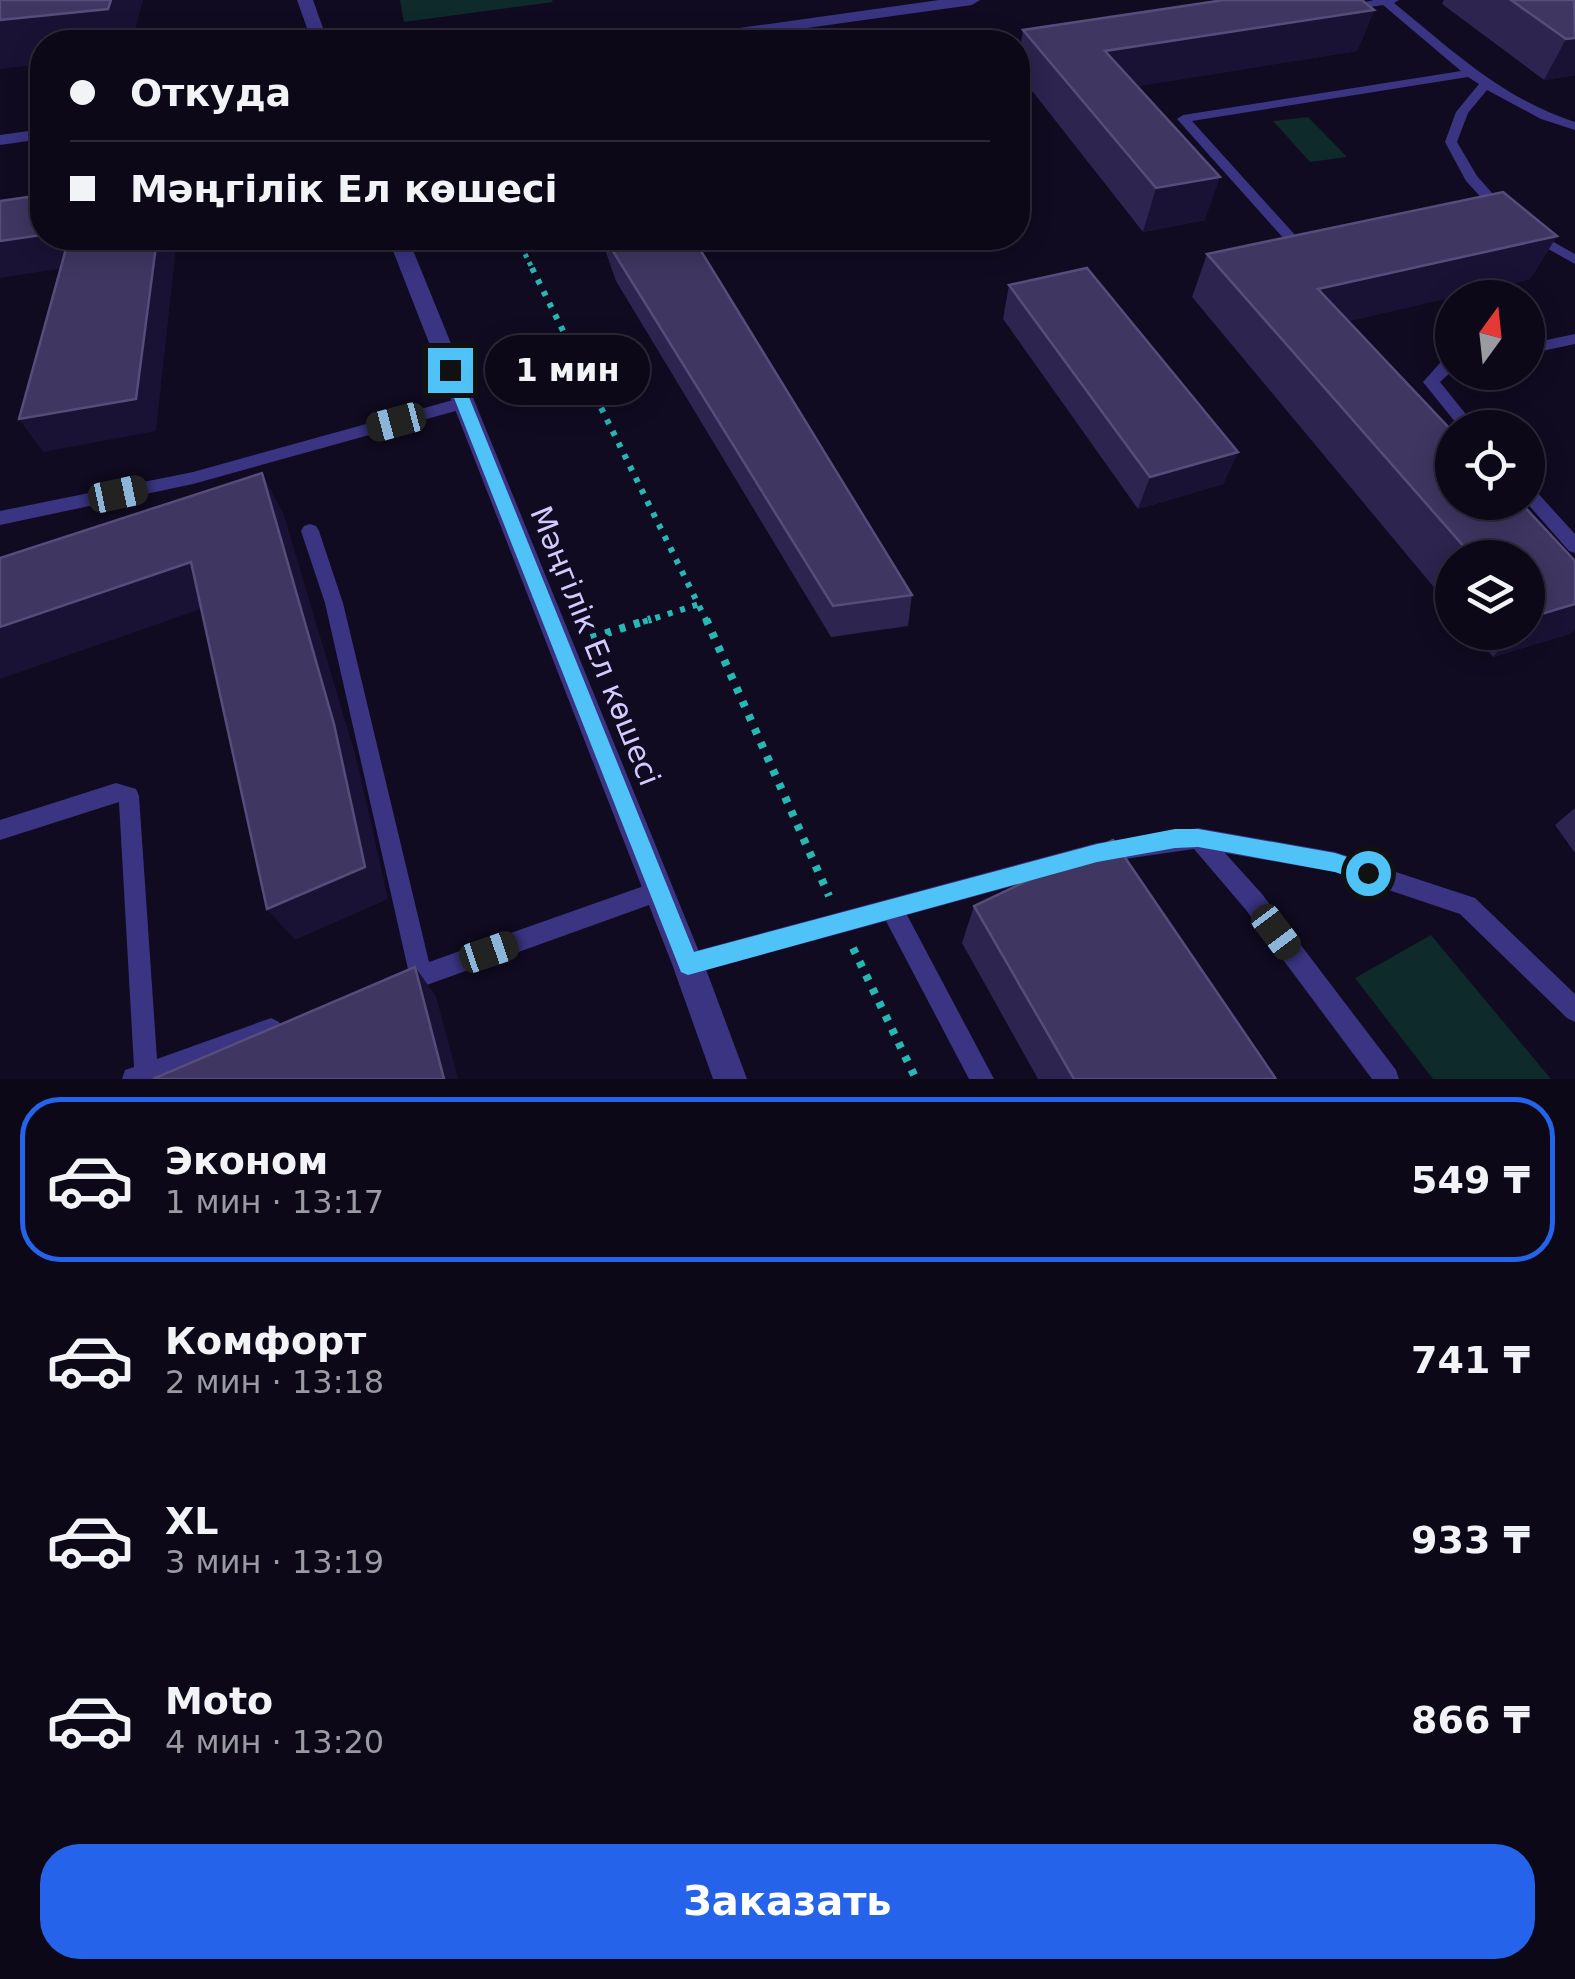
<!DOCTYPE html>
<html lang="ru">
<head>
<meta charset="utf-8">
<style>
	body { margin:0; font-family:"DejaVu Sans",sans-serif; background:#151121; color:#f1f3f6; height:100vh; display:flex; flex-direction:column; font-size:38px; white-space:nowrap }
	* { box-sizing:border-box; margin:0 }
	p { font-size:32px; color:#9a9aa2 }
	.icon { flex:none; width:55px; height:55px; fill:none; stroke:currentColor; stroke-width:2; stroke-linecap:round; stroke-linejoin:round }
	.map { position:relative; height:1079px; overflow:hidden }
	.drawer { display:flex; flex-direction:column; background:#0c0818; flex:1 }
	.drawer>* { flex:none }
	.hud { position:absolute; left:30px; top:30px; width:1000px; height:220px; border-radius:40px; box-shadow:0 5px 25px #0003,0 0 0 2px #2c2937; display:grid; align-content:center; height:220px; padding:0 40px; background:#0c0818 }
	.needle { width:65px; rotate:15deg }
	.tools { position:absolute; left:1435px; top:280px; display:grid; gap:20px }
	.tools a { display:grid; place-items:center; width:110px; height:110px; border-radius:50%; background:#0c0818; box-shadow:0 5px 25px #0003,0 0 0 2px #2c2937; font-size:50px }
	.end { position:absolute; width:45px; height:45px; margin:-22px; border:12px solid #4fc3f7; background:#111; box-shadow:0 0 0 5px #111 }
	.from { border-radius:50% }
	.bubble { position:absolute; height:70px; border-radius:35px; background:#0c0818; box-shadow:0 5px 25px #0003,0 0 0 2px #2c2937; font-size:32px; font-weight:800; line-height:70px; text-align:center }
	.car { position:absolute; width:30px; height:60px; margin:-30px -15px; border-radius:12px; box-shadow:0 0 8px 2px #0007; background:linear-gradient(#222 24%,#8ab4d8 0 40%,#222 0 76%,#8ab4d8 0 86%,#222 0) }
	.hud b { display:flex; align-items:center; gap:35px; height:95px; font-size:38px }
	.hud b+b { border-top:2px solid #2c2937 }
	.hud i { width:25px; height:25px; background:#f1f3f6 }
	ul { padding:18px 0 0; list-style:none }
	li { display:flex; align-items:center; gap:30px; height:165px; margin:0 20px 15px; padding:0 20px; border:5px solid transparent; border-radius:40px }
	li div { flex:1 }
	li b { display:block; font-size:38px }
	li em { font-style:normal; font-weight:800 }
	li.active { border-color:#2563eb }
	li>.icon { width:90px; height:90px; stroke-width:1.5 }
	.action { display:flex; gap:20px; margin-top:auto; padding:20px 40px }
	.action a { flex:1; height:115px; border-radius:40px; background:#2563eb; color:#fff; font-size:40px; font-weight:800; line-height:115px; text-align:center }
	.map>svg:first-child { display:block }
	.green { fill:#0e2a2a }
	.lines { fill:none; stroke-linecap:round; stroke-linejoin:round }
	.path-far2 { stroke:#27b7b4; stroke-width:5; stroke-dasharray:4 5; stroke-linecap:butt }
	.path-far1 { stroke:#27b7b4; stroke-width:6; stroke-dasharray:5 8; stroke-linecap:butt }
	.path { stroke:#27b7b4; stroke-width:8; stroke-dasharray:6 9; stroke-linecap:butt }
	.service { fill:#3a3482; fill-rule:evenodd }
	.tertiary { fill:#3a3482; fill-rule:evenodd }
	.wall { fill:#2d244f }
	.shaded-wall { fill:#1a1234 }
	.building { fill:#3f3662; stroke:#564d7b; stroke-width:2.5 }
	.route { fill:#4fc3f7 }
	.labels { text-anchor:middle; stroke-width:10; stroke-linejoin:round; paint-order:stroke }
	.street-label { font-size:30px; fill:#d3cbff; stroke:#100b20 }
</style>
</head>
<body>
<div class="map">
<svg width="1575" height="1079" viewBox="0 0 1575 1079">
	<rect width="100%" height="100%" fill="#100b20"/>
	<path class="green" d="M400,0H552L553,2L404,22Z
		M1308,117L1347,157L1310,162L1273,121Z
		M1431,935L1551,1079H1433L1355,978Z"/>
	<g class="lines">
		<path class="path-far2" d="M517,238L533,270"/>
		<path class="path-far1" d="M532,268L707,622
			M643,622L699,604"/>
		<path class="path" d="M706,619L829,896
			M591,638L651,619
			M853,948L916,1079"/>
		<path class="service" d="M1374,0H1399L1394,3C1452,50 1503,99 1575,122V130L1541,119L1487,90L1468,113L1457,142L1477,176L1510,213L1503,217L1498,216L1466,181L1445,142L1456,112L1479,84L1468,77L1192,121L1305,246L1298,250L1293,249L1177,119L1183,115L1461,71L1383,5L1345,11L1340,8Z
			M1532,230L1575,254V264L1527,237L1525,234Z
			M1575,334V344L1528,354V344Z
			M1452,361V371L1440,382L1477,428H1460L1423,382L1440,363Z
			M464,397L470,399L472,403L470,407L193,484L0,525V511L193,472Z
			M1528,487L1534,489L1575,534V553L1569,551L1526,502Z
			M310,524L316,526L319,531L343,603L429,962L658,881L666,885L669,892L666,899L399,995L391,992L388,984L391,976L408,969L325,603L301,531L304,526Z
			M116,783L136,789L139,796L157,1059L271,1018L279,1022L283,1030L279,1038L168,1079H122L125,1070L134,1067L119,802L0,840V820Z
			M1198,828L1335,852L1475,898L1575,994V1022L1567,1018L1460,914L1335,872L1225,853L1262,894L1396,1070L1399,1079H1372L1246,910L1194,849L1097,863L907,915L994,1079H969L886,921L688,975L680,972L677,964L680,956L688,953L1097,843Z"/>
		<path class="tertiary" d="M297,0H313L328,42H312Z
			M939,0H980L972,5L707,42H668L676,37Z
			M42,129V139L0,145V135Z
			M388,238H408L704,964L747,1079H713L672,964Z"/>
	</g>
	<path class="wall" d="M1444,0H1575V75L1544,80L1442,4Z
		M1374,10L1357,51L1137,86L1205,220L1143,232L1018,73V62L1023,30Z
		M1503,192L1557,236L1530,279L1348,321L1452,431V502H1520L1575,561V628L1569,634L1493,657L1472,632H1528V558H1452V609L1192,297L1207,254Z
		M601,238H693L912,595L908,626L831,637L616,281Z
		M1009,285L1238,452L1223,484L1138,509L1003,319Z
		M1575,808V853L1555,825Z
		M974,906L1276,1079H1038L962,943Z"/>
	<path class="shaded-wall" d="M111,0H143L132,42H42V64L0,69V20Z
		M1374,10L1357,51L1096,93L1105,51Z
		M1575,38V75L1544,80L1566,39Z
		M1220,177L1205,220L1143,232L1156,188Z
		M42,235V238H74L90,264L0,278V241Z
		M1557,236L1530,279L1298,333L1318,289Z
		M157,238H177L156,431L43,452L19,419Z
		M1238,452L1223,484L1138,509L1150,477Z
		M262,473L284,515L357,761L388,899L295,940L267,909Z
		M191,562L218,603L0,679V627Z
		M1575,604V628L1569,634L1493,657L1514,632H1528V618Z
		M415,967L436,996L458,1079H444Z"/>
	<path class="building" d="M0,0H111L108,9L0,20Z
		M1224,0H1362L1374,10L1105,51L1220,177L1156,188L1023,30Z
		M1511,0H1574L1575,38L1566,39Z
		M1503,192L1557,236L1318,289L1452,431V502H1520L1575,561V604L1528,618V558H1474L1207,254Z
		M42,195V235L0,241V201Z
		M69,238H157L136,399L19,419Z
		M608,238H693L912,595L833,606L611,248Z
		M1087,268L1238,452L1150,477L1009,285Z
		M262,473L334,724L365,867L267,909L191,562L0,627V558Z
		M1113,840L1276,1079H1074L974,906Z
		M415,967L444,1079H153Z"/>
	<path class="route" d="M450,365L458,370L694,952L1097,844L1175,829H1198L1335,853L1375,866V880L1368,883L1335,872L1232,853L1198,847L1175,848L1097,862L688,975L681,972L443,370Z"/>
	<g class="labels">
		<g class="street-label">
			<text transform="translate(595 646) rotate(68)" y="10">Мәңгілік Ел көшесі</text>
		</g>
	</g>
</svg>
<div class="tools">
<a><svg class="needle" viewBox="-14 -14 28 28"><path d="M0-13l5 13h-10z" fill="#e53935"/><path d="M0 13l5-13h-10z" fill="#9a9aa2"/></svg></a>
<a><svg class="icon" aria-label="locate" viewBox="0 0 24 24"><circle cx="12" cy="12" r="6"/><path d="M12 2v4M12 18v4M2 12h4M18 12h4"/></svg></a>
<a><svg class="icon" aria-label="layers" viewBox="0 0 24 24"><path d="M12 4l9 5-9 5-9-5zM3 14l9 5 9-5"/></svg></a>
</div>
<i class="end from" style="left:1368px;top:873px"></i>
<i class="end" style="left:450px;top:370px"></i>
<div class="bubble" style="left:485px;top:335px;width:165px">1 мин</div>
<i class="car" style="left:396px;top:422px;rotate:255deg"></i>
<i class="car" style="left:118px;top:494px;rotate:78deg"></i>
<i class="car" style="left:1276px;top:932px;rotate:143deg"></i>
<i class="car" style="left:489px;top:952px;rotate:71deg"></i>
<div class="hud">
<b><i class="from"></i>Откуда</b>
<b><i></i>Мәңгілік Ел көшесі</b>
</div>
</div>
<section class="drawer">
<ul>
<li class="active"><svg class="icon" aria-label="car" viewBox="0 0 24 24"><path d="M5 17H2v-5l4-1 3-4h7l3 4 3 1v5h-3M9 17h6M6 11h13"/><circle cx="7" cy="17" r="2"/><circle cx="17" cy="17" r="2"/></svg><div><b>Эконом</b><p>1 мин · 13:17</p></div><em>549 ₸</em></li>
<li><svg class="icon" aria-label="car" viewBox="0 0 24 24"><path d="M5 17H2v-5l4-1 3-4h7l3 4 3 1v5h-3M9 17h6M6 11h13"/><circle cx="7" cy="17" r="2"/><circle cx="17" cy="17" r="2"/></svg><div><b>Комфорт</b><p>2 мин · 13:18</p></div><em>741 ₸</em></li>
<li><svg class="icon" aria-label="car" viewBox="0 0 24 24"><path d="M5 17H2v-5l4-1 3-4h7l3 4 3 1v5h-3M9 17h6M6 11h13"/><circle cx="7" cy="17" r="2"/><circle cx="17" cy="17" r="2"/></svg><div><b>XL</b><p>3 мин · 13:19</p></div><em>933 ₸</em></li>
<li><svg class="icon" aria-label="car" viewBox="0 0 24 24"><path d="M5 17H2v-5l4-1 3-4h7l3 4 3 1v5h-3M9 17h6M6 11h13"/><circle cx="7" cy="17" r="2"/><circle cx="17" cy="17" r="2"/></svg><div><b>Moto</b><p>4 мин · 13:20</p></div><em>866 ₸</em></li>
</ul>
<div class="action"><a>Заказать</a></div>
</section>
</body>
</html>
